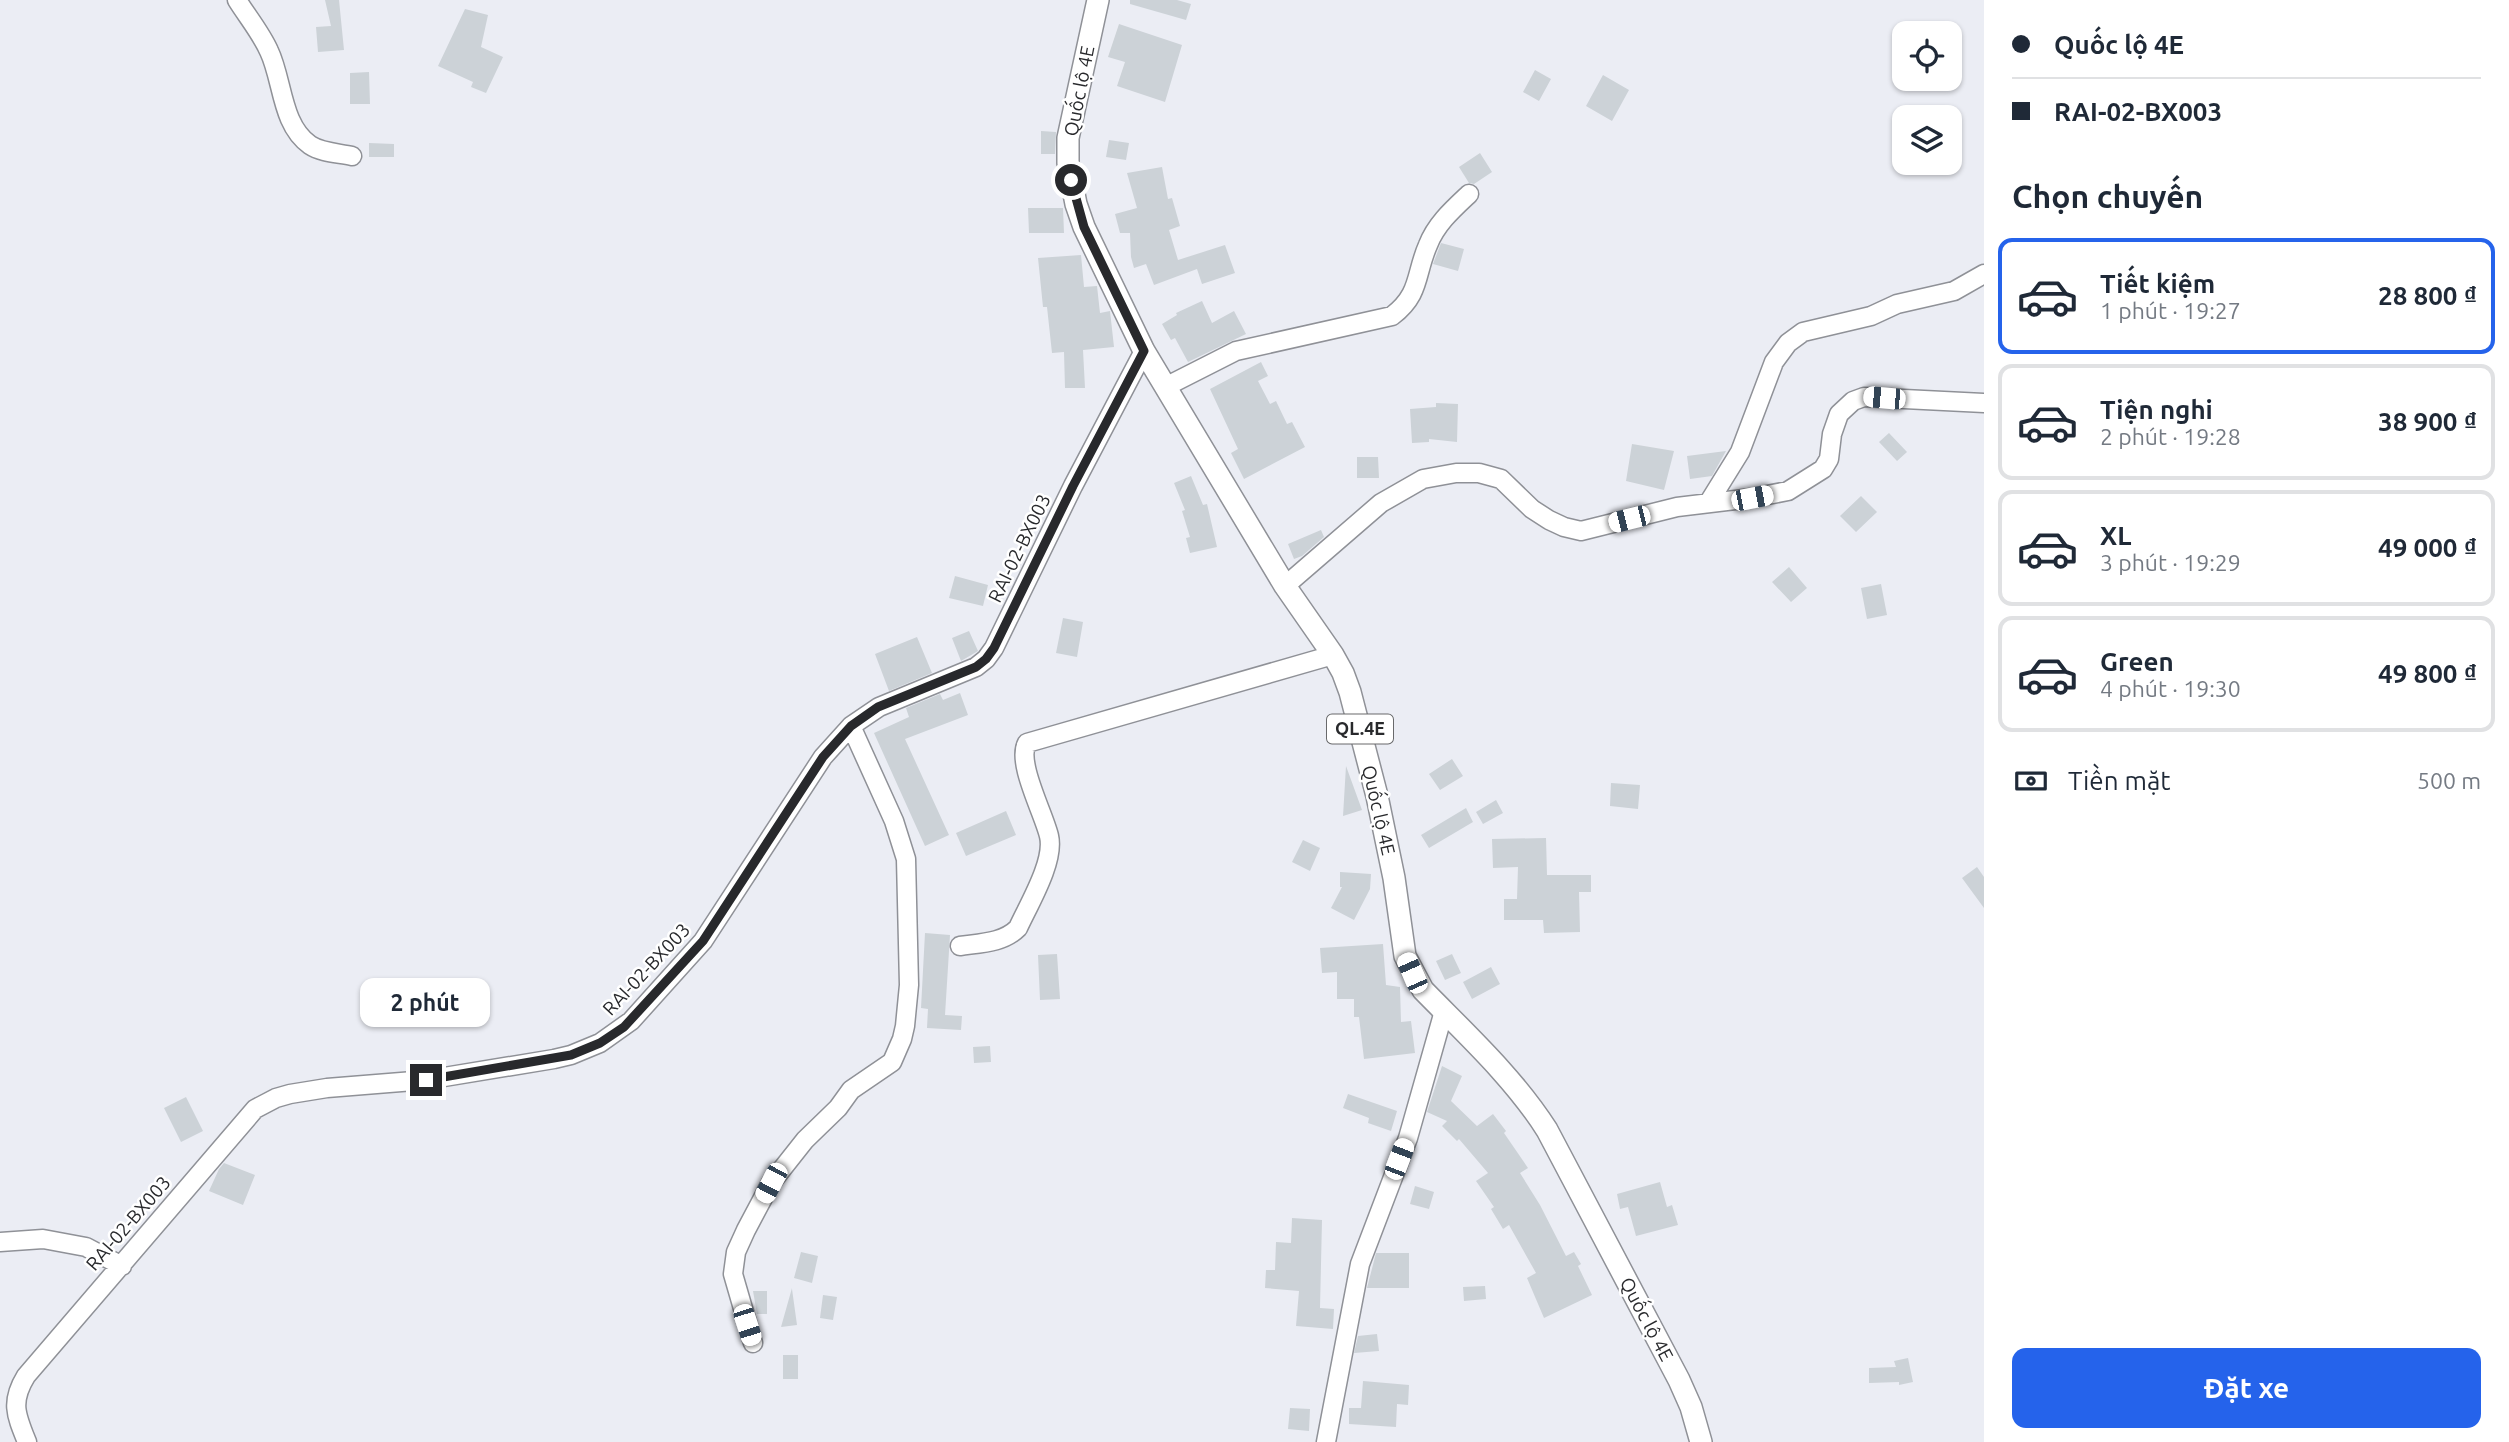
<!DOCTYPE html>
<html lang="vi">
<head>
<meta charset="utf-8">
<style>
	body { margin:0; font-family:Ubuntu,sans-serif; background:#f6f6f7; color:#1f2937; height:100vh; display:flex; flex-direction:column; font-size:26px; white-space:nowrap }
	* { box-sizing:border-box; margin:0 }
	p { font-size:23px; color:#747a83 }
	.icon { flex:none; width:38px; height:38px; fill:none; stroke:currentColor; stroke-width:2; stroke-linecap:round; stroke-linejoin:round }
	.map { position:relative; flex:1; overflow:hidden }
	.sheet { display:flex; flex-direction:column; background:#fff; width:525px }
	.sheet>* { flex:none }
	.hud { display:grid; align-content:center; height:154px; padding:0 28px; background:#fff }
	.buttons { position:absolute; left:1892px; top:21px; display:grid; gap:14px }
	.buttons a { display:grid; place-items:center; width:70px; height:70px; border-radius:14px; background:#fff; box-shadow:0 2px 5px #0004; font-size:35px }
	.end { position:absolute; width:32px; height:32px; margin:-16px; border:9px solid #28292c; background:#fff; box-shadow:0 0 0 4px #fff }
	.from { border-radius:50% }
	.bubble { position:absolute; height:49px; border-radius:14px; background:#fff; box-shadow:0 2px 5px #0004; font-size:23px; font-weight:700; line-height:49px; text-align:center }
	.car { position:absolute; width:21px; height:42px; margin:-21px -10px; border-radius:9px; box-shadow:0 0 5px 2px #0007; background:linear-gradient(#fff 24%,#345 0 40%,#fff 0 76%,#345 0 86%,#fff 0) }
	.hud b { display:flex; align-items:center; gap:24px; height:66px; font-size:26px }
	.hud b+b { border-top:2px solid #e0e1e3 }
	.hud i { width:18px; height:18px; background:#1f2937 }
	ul { padding:0; list-style:none }
	li { display:flex; align-items:center; gap:21px; height:116px; margin:0 14px 10px; padding:0 14px; border:4px solid #e0e1e3; border-radius:14px }
	li div { flex:1 }
	li b { display:block; font-size:26px }
	li em { font-style:normal; font-weight:700 }
	li.current { border-color:#2563eb }
	li>.icon { width:63px; height:63px; stroke-width:1.5 }
	h2 { padding:0 28px; font-size:32px; line-height:84px }
	.pay { display:flex; align-items:center; gap:18px; height:77px; padding:0 28px; font-size:26px }
	.pay p { margin-inline-start:auto }
	.action { display:flex; gap:14px; margin-top:auto; padding:14px 28px }
	.action a { flex:1; height:80px; border-radius:14px; background:#2563eb; color:#fff; font-size:28px; font-weight:700; line-height:80px; text-align:center }
	main { display:flex; flex:1; min-height:0 }
	.map>svg:first-child { display:block }
	.building { fill:#ccd2d7 }
	.lines { fill:none; stroke-linecap:round; stroke-linejoin:round }
	.minor-casing { stroke:#8f9197; stroke-width:21 }
	.major-casing { stroke:#8f9197; stroke-width:24 }
	.minor { stroke:#fff; stroke-width:18 }
	.major { stroke:#fff; stroke-width:21 }
	.route { stroke:#28292c; stroke-width:9 }
	.labels { text-anchor:middle; stroke-width:5; stroke-linejoin:round; paint-order:stroke }
	.shield { fill:#fff; stroke:#68696b; stroke-width:2 }
	.shield-label { font-size:18px; font-weight:bold; fill:#28292c }
	.street-label { font-size:19px; fill:#28292c; stroke:#fff }
</style>
</head>
<body>
<main>
<div class="map">
<svg width="1984" height="1442" viewBox="0 0 1984 1442">
	<rect width="100%" height="100%" fill="#ebedf4"/>
	<path class="building" d="M325,0H339L344,50L318,52L316,27L331,26Z
		M1130,0H1177L1191,4L1186,20L1130,4Z
		M465,9L488,15L481,47L503,57L486,93L471,87L473,82L438,66Z
		M1119,24L1182,45L1165,102L1117,86L1125,62L1108,57Z
		M1535,70L1551,79L1539,101L1523,92Z
		M369,72L370,104H350V73Z
		M1603,75L1629,90L1612,121L1586,106Z
		M1041,131L1056,132L1055,154H1041Z
		M1109,140L1129,143L1126,160L1106,157Z
		M369,143L394,144V157H369Z
		M1480,153L1492,172L1474,184L1469,183L1459,167Z
		M1162,167L1168,199L1172,198L1180,226L1169,230L1178,260L1225,245L1235,273L1202,284L1197,269L1154,285L1146,264L1134,268L1131,257L1130,233H1120L1115,214L1137,208L1127,173Z
		M1028,208H1063L1064,233H1029Z
		M1441,243L1464,249L1458,271L1433,264Z
		M1081,255L1084,287L1097,286L1100,313L1110,311L1114,347L1083,350L1085,388H1065L1064,352L1052,353L1047,307H1043L1038,258Z
		M1202,301L1212,323L1234,311L1246,334L1188,362L1175,338L1171,340L1162,324L1177,315L1176,313Z
		M1261,362L1268,376L1258,381L1270,404L1276,401L1287,424L1292,422L1305,447L1244,479L1231,453L1238,449L1210,389Z
		M1436,403L1458,404L1457,442L1429,439V442L1412,443L1410,409L1436,407Z
		M1889,433L1907,452L1897,461L1879,442Z
		M1632,444L1674,451L1664,490L1626,481Z
		M1726,451L1712,476L1690,479L1687,456Z
		M1357,457H1378L1379,478H1357Z
		M1191,476L1203,505L1207,504L1217,547L1190,553L1186,538L1190,537L1182,511L1185,510L1174,483Z
		M1861,496L1877,512L1856,532L1840,516Z
		M1321,530L1324,537L1302,556L1294,559L1288,544Z
		M1789,567L1807,588L1791,602L1772,582Z
		M955,576L988,585L983,606L949,598Z
		M1881,584L1887,615L1867,619L1861,588Z
		M1063,618L1083,622L1077,657L1056,653Z
		M969,631L978,651L961,661L952,638Z
		M917,637L932,673L889,691L875,654Z
		M960,693L968,715L905,739L949,835L925,846L874,733L909,717L906,708L940,694L943,700Z
		M1452,759L1463,776L1440,790L1429,774Z
		M1346,766L1362,810L1343,816Z
		M1611,783L1640,785L1638,809L1610,806Z
		M1496,800L1503,813L1483,824L1476,812Z
		M1466,808L1473,822L1429,848L1421,835Z
		M1006,811L1016,835L966,856L956,833Z
		M1546,838L1547,875H1591V892H1579L1580,932L1544,933L1543,920H1504V899H1517L1518,867L1493,868L1492,839Z
		M1303,840L1320,848L1310,871L1292,862Z
		M1977,867L1984,877V908L1962,878Z
		M1340,872L1371,874L1370,889L1354,920L1331,908L1342,887H1340Z
		M925,933L950,935L945,1015L962,1016L961,1030L927,1028L928,1009L921,1008Z
		M1383,944L1386,985L1400,987L1401,1022L1411,1021L1415,1053L1364,1059L1359,1017H1354V999H1337V972L1322,973L1320,948Z
		M1057,954L1060,999L1040,1000L1038,955Z
		M1452,954L1461,973L1445,980L1436,961Z
		M1491,967L1500,984L1472,999L1463,982Z
		M990,1046L991,1062L974,1063L973,1047Z
		M1442,1066L1462,1076L1451,1101L1477,1126L1493,1114L1506,1131L1504,1133L1528,1168L1520,1173L1540,1205L1566,1256L1574,1252L1581,1264L1578,1266L1592,1295L1544,1318L1527,1278L1536,1273L1509,1225L1503,1229L1491,1209L1494,1207L1476,1181L1488,1173L1459,1139L1457,1141L1442,1126L1447,1121L1427,1112Z
		M1348,1094L1397,1111L1391,1131L1368,1123L1369,1118L1343,1108Z
		M186,1097L203,1131L181,1142L164,1108Z
		M224,1163L255,1175L243,1205L209,1191L219,1169Z
		M1660,1182L1667,1207L1672,1205L1678,1225L1636,1236L1628,1207L1620,1209L1617,1194Z
		M1415,1186L1434,1192L1429,1209L1410,1204Z
		M1292,1218L1322,1220L1320,1308L1334,1309L1333,1329L1296,1326L1299,1291L1265,1288L1266,1270H1275L1276,1242L1291,1243Z
		M801,1252L818,1256L812,1283L794,1278Z
		M1376,1253H1409V1288H1367Z
		M1485,1286L1486,1299L1464,1301L1463,1287Z
		M792,1289L797,1325L781,1327L792,1288Z
		M753,1291H767V1314H757Z
		M823,1295L837,1297L833,1320L820,1318Z
		M1377,1334L1379,1351L1354,1353L1358,1336Z
		M783,1355H798V1379H783Z
		M1908,1358L1913,1382L1899,1385V1382L1869,1383V1368L1896,1367L1894,1361Z
		M1363,1381L1409,1385L1408,1405L1397,1404L1396,1427L1349,1424V1408H1361Z
		M1290,1408L1310,1409L1309,1431L1288,1429Z"/>
	<g class="lines">
		<defs>
			<path id="minor" d="M237,0C247,16 261,33 269,51C283,80 281,125 310,145C322,153 339,153 352,156
				M1167,386L1236,351L1392,316C1421,294 1415,274 1428,245C1436,224 1453,209 1469,194
				M1709,502L1740,452L1774,362L1788,343L1803,332L1871,316L1897,304L1954,291L1984,274
				M1285,586L1381,503L1423,479L1456,473H1479L1501,479L1532,509L1549,520L1564,527L1581,531L1677,507L1752,498L1788,491L1823,469L1829,459L1832,434L1839,414L1853,401L1864,397L1984,403
				M960,946C981,943 1003,943 1018,928C1029,904 1055,861 1049,836C1044,814 1016,762 1027,743L1333,655
				M0,1242L43,1239L86,1247L122,1266
				M753,1343L733,1274L736,1252L746,1230L771,1183L805,1140L838,1108L851,1090L892,1062L902,1039L905,1026L909,985L906,859L894,821L851,726
				M27,1442C16,1415 10,1402 26,1376L255,1109L276,1098L290,1094L327,1088L426,1080L554,1059L571,1055L600,1043L631,1021L703,941L823,757L851,726L879,707L976,667L986,659L994,648L1073,486L1144,351
				M1326,1442L1360,1264L1408,1138L1444,1011"/>
			<path id="major" d="M1098,0L1068,138V163L1076,204L1084,227L1144,351L1285,586L1333,655L1343,673L1350,692L1377,796L1394,878L1405,956L1423,990C1466,1034 1514,1078 1547,1130L1679,1380L1691,1407L1701,1442"/>
		</defs>
		<use href="#minor" class="minor-casing"/>
		<use href="#major" class="major-casing"/>
		<use href="#minor" class="minor"/>
		<use href="#major" class="major"/>
	</g>
	<g class="lines">
		<path class="route" d="M426,1080L571,1055L600,1043L624,1027L703,941L823,757L851,726L878,707L976,667L986,659L994,648L1073,486L1144,351L1084,227L1071,180"/>
	</g>
	<g class="labels">
		<rect class="shield" x="1327" y="714.5" width="66" height="29" rx="5"/>
		<g class="shield-label">
			<text x="1360" y="735">QL.4E</text>
		</g>
		<g class="street-label">
			<text transform="translate(1079 91) rotate(-79)" y="7">Quốc lộ 4E</text>
			<text transform="translate(1019 548) rotate(-64)" y="7">RAI-02-BX003</text>
			<text transform="translate(1379 810) rotate(77)" y="7">Quốc lộ 4E</text>
			<text transform="translate(646 969) rotate(-47)" y="7">RAI-02-BX003</text>
			<text transform="translate(128 1223) rotate(-49)" y="7">RAI-02-BX003</text>
			<text transform="translate(1647 1319) rotate(62)" y="7">Quốc lộ 4E</text>
		</g>
	</g>
</svg>
<div class="buttons">
<a><svg class="icon" aria-label="locate" viewBox="0 0 24 24"><circle cx="12" cy="12" r="6"/><path d="M12 2v4M12 18v4M2 12h4M18 12h4"/></svg></a>
<a><svg class="icon" aria-label="layers" viewBox="0 0 24 24"><path d="M12 4l9 5-9 5-9-5zM3 14l9 5 9-5"/></svg></a>
</div>
<i class="end from" style="left:1071px;top:180px"></i>
<i class="end" style="left:426px;top:1080px"></i>
<div class="bubble" style="left:360px;top:978px;width:130px">2 phút</div>
<i class="car" style="left:1884px;top:398px;rotate:275deg"></i>
<i class="car" style="left:1752px;top:498px;rotate:79deg"></i>
<i class="car" style="left:1629px;top:519px;rotate:256deg"></i>
<i class="car" style="left:1412px;top:973px;rotate:336deg"></i>
<i class="car" style="left:1399px;top:1159px;rotate:21deg"></i>
<i class="car" style="left:771px;top:1183px;rotate:208deg"></i>
<i class="car" style="left:747px;top:1325px;rotate:162deg"></i>
</div>
<section class="sheet">
<div class="hud">
<b><i class="from"></i>Quốc lộ 4E</b>
<b><i></i>RAI-02-BX003</b>
</div>
<h2>Chọn chuyến</h2>
<ul>
<li class="current"><svg class="icon" aria-label="car" viewBox="0 0 24 24"><path d="M5 17H2v-5l4-1 3-4h7l3 4 3 1v5h-3M9 17h6M6 11h13"/><circle cx="7" cy="17" r="2"/><circle cx="17" cy="17" r="2"/></svg><div><b>Tiết kiệm</b><p>1 phút · 19:27</p></div><em>28 800 ₫</em></li>
<li><svg class="icon" aria-label="car" viewBox="0 0 24 24"><path d="M5 17H2v-5l4-1 3-4h7l3 4 3 1v5h-3M9 17h6M6 11h13"/><circle cx="7" cy="17" r="2"/><circle cx="17" cy="17" r="2"/></svg><div><b>Tiện nghi</b><p>2 phút · 19:28</p></div><em>38 900 ₫</em></li>
<li><svg class="icon" aria-label="car" viewBox="0 0 24 24"><path d="M5 17H2v-5l4-1 3-4h7l3 4 3 1v5h-3M9 17h6M6 11h13"/><circle cx="7" cy="17" r="2"/><circle cx="17" cy="17" r="2"/></svg><div><b>XL</b><p>3 phút · 19:29</p></div><em>49 000 ₫</em></li>
<li><svg class="icon" aria-label="car" viewBox="0 0 24 24"><path d="M5 17H2v-5l4-1 3-4h7l3 4 3 1v5h-3M9 17h6M6 11h13"/><circle cx="7" cy="17" r="2"/><circle cx="17" cy="17" r="2"/></svg><div><b>Green</b><p>4 phút · 19:30</p></div><em>49 800 ₫</em></li>
</ul>
<div class="pay"><svg class="icon" aria-label="cash" viewBox="0 0 24 24"><path d="M3 7h18v10H3z"/><circle cx="12" cy="12" r="2"/></svg>Tiền mặt<p>500 m</p></div>
<div class="action"><a>Đặt xe</a></div>
</section>
</main>
</body>
</html>
